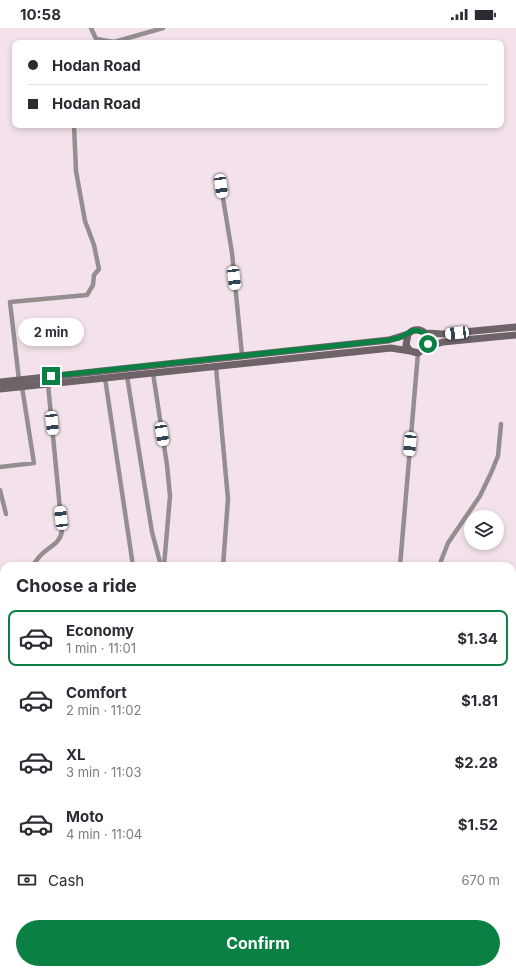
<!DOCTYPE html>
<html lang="en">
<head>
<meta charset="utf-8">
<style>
	body { margin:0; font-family:Inter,sans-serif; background:#f7f7f7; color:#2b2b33; height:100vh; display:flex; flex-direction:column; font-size:15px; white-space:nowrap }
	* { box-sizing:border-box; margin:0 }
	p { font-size:13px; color:#7c7c81 }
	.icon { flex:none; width:22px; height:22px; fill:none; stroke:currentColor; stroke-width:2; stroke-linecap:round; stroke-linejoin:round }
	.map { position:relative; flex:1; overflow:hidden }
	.sheet { position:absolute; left:0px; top:534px; width:516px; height:412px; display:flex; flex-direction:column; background:#fff; border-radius:12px 12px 0 0; box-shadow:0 2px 6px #0003 }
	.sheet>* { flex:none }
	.banner { position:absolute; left:12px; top:12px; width:492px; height:88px; border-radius:8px; box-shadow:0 2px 6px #0003; display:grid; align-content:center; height:88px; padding:0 16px; background:#fff }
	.fabs { position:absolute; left:464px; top:482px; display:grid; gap:8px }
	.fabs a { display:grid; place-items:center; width:40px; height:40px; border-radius:50%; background:#fff; box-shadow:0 2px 6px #0003; font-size:20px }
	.end { position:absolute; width:18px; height:18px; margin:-9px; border:5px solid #0b8043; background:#fff; box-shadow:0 0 0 2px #fff }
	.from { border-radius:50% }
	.bubble { position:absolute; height:28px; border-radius:14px; background:#fff; box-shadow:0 2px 6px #0003; font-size:13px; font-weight:700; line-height:28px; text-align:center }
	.car { position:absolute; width:12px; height:24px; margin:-12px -6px; border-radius:5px; box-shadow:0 0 3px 1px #0007; background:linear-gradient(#fff 24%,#345 0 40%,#fff 0 76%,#345 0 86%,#fff 0) }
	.banner b { display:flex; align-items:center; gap:14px; height:38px; font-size:15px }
	.banner b+b { border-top:1px solid #e1e1e2 }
	.banner i { width:10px; height:10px; background:#2b2b33 }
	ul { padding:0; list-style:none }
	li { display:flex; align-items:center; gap:12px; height:56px; margin:0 8px 6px; padding:0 8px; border:2px solid transparent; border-radius:8px }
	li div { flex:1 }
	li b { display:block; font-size:15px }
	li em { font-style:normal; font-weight:700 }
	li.active { border-color:#0b8043 }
	li>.icon { width:36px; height:36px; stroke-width:1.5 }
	h2 { padding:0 16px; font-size:18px; line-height:48px }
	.pay { display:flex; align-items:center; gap:10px; height:44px; padding:0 16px; font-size:15px }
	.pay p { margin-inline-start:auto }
	.cta { display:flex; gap:8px; margin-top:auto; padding:8px 16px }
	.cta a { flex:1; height:46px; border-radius:24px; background:#0b8043; color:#fff; font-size:16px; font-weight:700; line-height:46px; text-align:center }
	.status { display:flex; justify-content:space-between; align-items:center; height:28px; padding:0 20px; background:#fff; direction:ltr }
	.status svg { height:11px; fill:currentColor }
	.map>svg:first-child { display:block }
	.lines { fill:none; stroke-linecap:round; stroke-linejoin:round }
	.minor { stroke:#948e91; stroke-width:4.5 }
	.secondary { stroke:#6d6368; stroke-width:7 }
	.route { stroke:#0b8043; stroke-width:5 }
</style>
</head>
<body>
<div class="status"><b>10:58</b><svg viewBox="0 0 49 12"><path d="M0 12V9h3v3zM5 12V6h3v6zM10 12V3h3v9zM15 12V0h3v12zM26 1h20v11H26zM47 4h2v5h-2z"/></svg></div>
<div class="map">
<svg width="516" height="946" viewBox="0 0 516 946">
	<rect width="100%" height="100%" fill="#f3e2eb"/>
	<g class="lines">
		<path class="minor" d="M91,0L97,13
			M97,11L114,14L163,0
			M221,158L232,225L242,327
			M216,339L228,471L223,538
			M153,345L167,437L170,468L164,538
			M127,348L152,504L161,538
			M105,350L133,538
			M19,352L10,274L87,267L93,257L94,247L99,241L94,217L85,193L76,143L74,97
			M0,439L34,435L22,359
			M0,462L6,486
			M32,538C36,534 38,529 42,526C50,518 61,515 62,502L48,356
			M400,538L418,325
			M439,538L448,515L480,468L491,445L498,428L501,396
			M0,598L4,596
			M512,614H516
			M0,620L4,618
			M0,654L4,653
			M0,681L4,680
			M0,715L4,714
			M512,729L516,730
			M0,739L4,747
			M0,774L4,773
			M512,819L516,820
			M0,835H4
			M0,897L4,904
			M512,911H516
			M0,927L4,926
			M512,934L516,935
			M45,942L46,946
			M110,942L112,946
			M187,942L188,946
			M273,942L274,946
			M320,943L337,942L357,946
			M71,946L91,942
			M369,946V942
			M446,946V942"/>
		<path class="secondary" d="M425,305L443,306L516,299
			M427,319L428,308C422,301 415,299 408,306L406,317L410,323L418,325L427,319L443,314L516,307
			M0,354L389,312L408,306
			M0,361L391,320L410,323"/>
	</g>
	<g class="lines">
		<path class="route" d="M51,348L389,312L399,310L414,302L425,305L428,316"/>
	</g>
</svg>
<div class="fabs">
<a><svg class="icon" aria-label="layers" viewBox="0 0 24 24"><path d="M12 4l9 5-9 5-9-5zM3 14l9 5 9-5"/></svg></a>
</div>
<i class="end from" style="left:428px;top:316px"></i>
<i class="end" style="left:51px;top:348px"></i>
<div class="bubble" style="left:18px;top:290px;width:66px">2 min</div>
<i class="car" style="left:221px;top:158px;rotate:172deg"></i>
<i class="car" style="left:234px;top:250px;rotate:173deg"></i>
<i class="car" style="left:457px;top:305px;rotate:264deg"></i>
<i class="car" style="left:52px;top:395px;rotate:174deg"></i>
<i class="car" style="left:162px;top:406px;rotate:171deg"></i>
<i class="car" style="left:410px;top:416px;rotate:185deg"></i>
<i class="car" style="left:61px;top:490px;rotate:353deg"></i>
<div class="banner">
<b><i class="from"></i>Hodan Road</b>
<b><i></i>Hodan Road</b>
</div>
<section class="sheet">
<h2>Choose a ride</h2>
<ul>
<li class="active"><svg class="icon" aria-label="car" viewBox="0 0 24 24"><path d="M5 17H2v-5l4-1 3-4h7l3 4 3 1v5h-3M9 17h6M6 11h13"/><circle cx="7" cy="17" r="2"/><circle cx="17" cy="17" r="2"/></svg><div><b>Economy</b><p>1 min · 11:01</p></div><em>$1.34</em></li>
<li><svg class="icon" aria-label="car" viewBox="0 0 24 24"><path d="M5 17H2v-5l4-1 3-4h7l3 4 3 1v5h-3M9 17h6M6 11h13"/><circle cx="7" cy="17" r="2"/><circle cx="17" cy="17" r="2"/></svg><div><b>Comfort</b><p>2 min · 11:02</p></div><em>$1.81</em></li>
<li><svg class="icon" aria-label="car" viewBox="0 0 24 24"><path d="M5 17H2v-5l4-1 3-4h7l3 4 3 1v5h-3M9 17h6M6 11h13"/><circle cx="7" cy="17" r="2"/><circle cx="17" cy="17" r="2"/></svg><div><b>XL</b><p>3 min · 11:03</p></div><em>$2.28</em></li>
<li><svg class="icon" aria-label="car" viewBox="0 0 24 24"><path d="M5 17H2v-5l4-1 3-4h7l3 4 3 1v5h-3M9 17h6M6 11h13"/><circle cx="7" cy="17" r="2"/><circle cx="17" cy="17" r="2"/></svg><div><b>Moto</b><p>4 min · 11:04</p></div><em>$1.52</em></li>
</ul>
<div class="pay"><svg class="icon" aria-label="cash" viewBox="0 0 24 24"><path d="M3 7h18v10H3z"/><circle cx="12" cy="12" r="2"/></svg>Cash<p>670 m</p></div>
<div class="cta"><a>Confirm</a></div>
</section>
</div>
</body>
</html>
